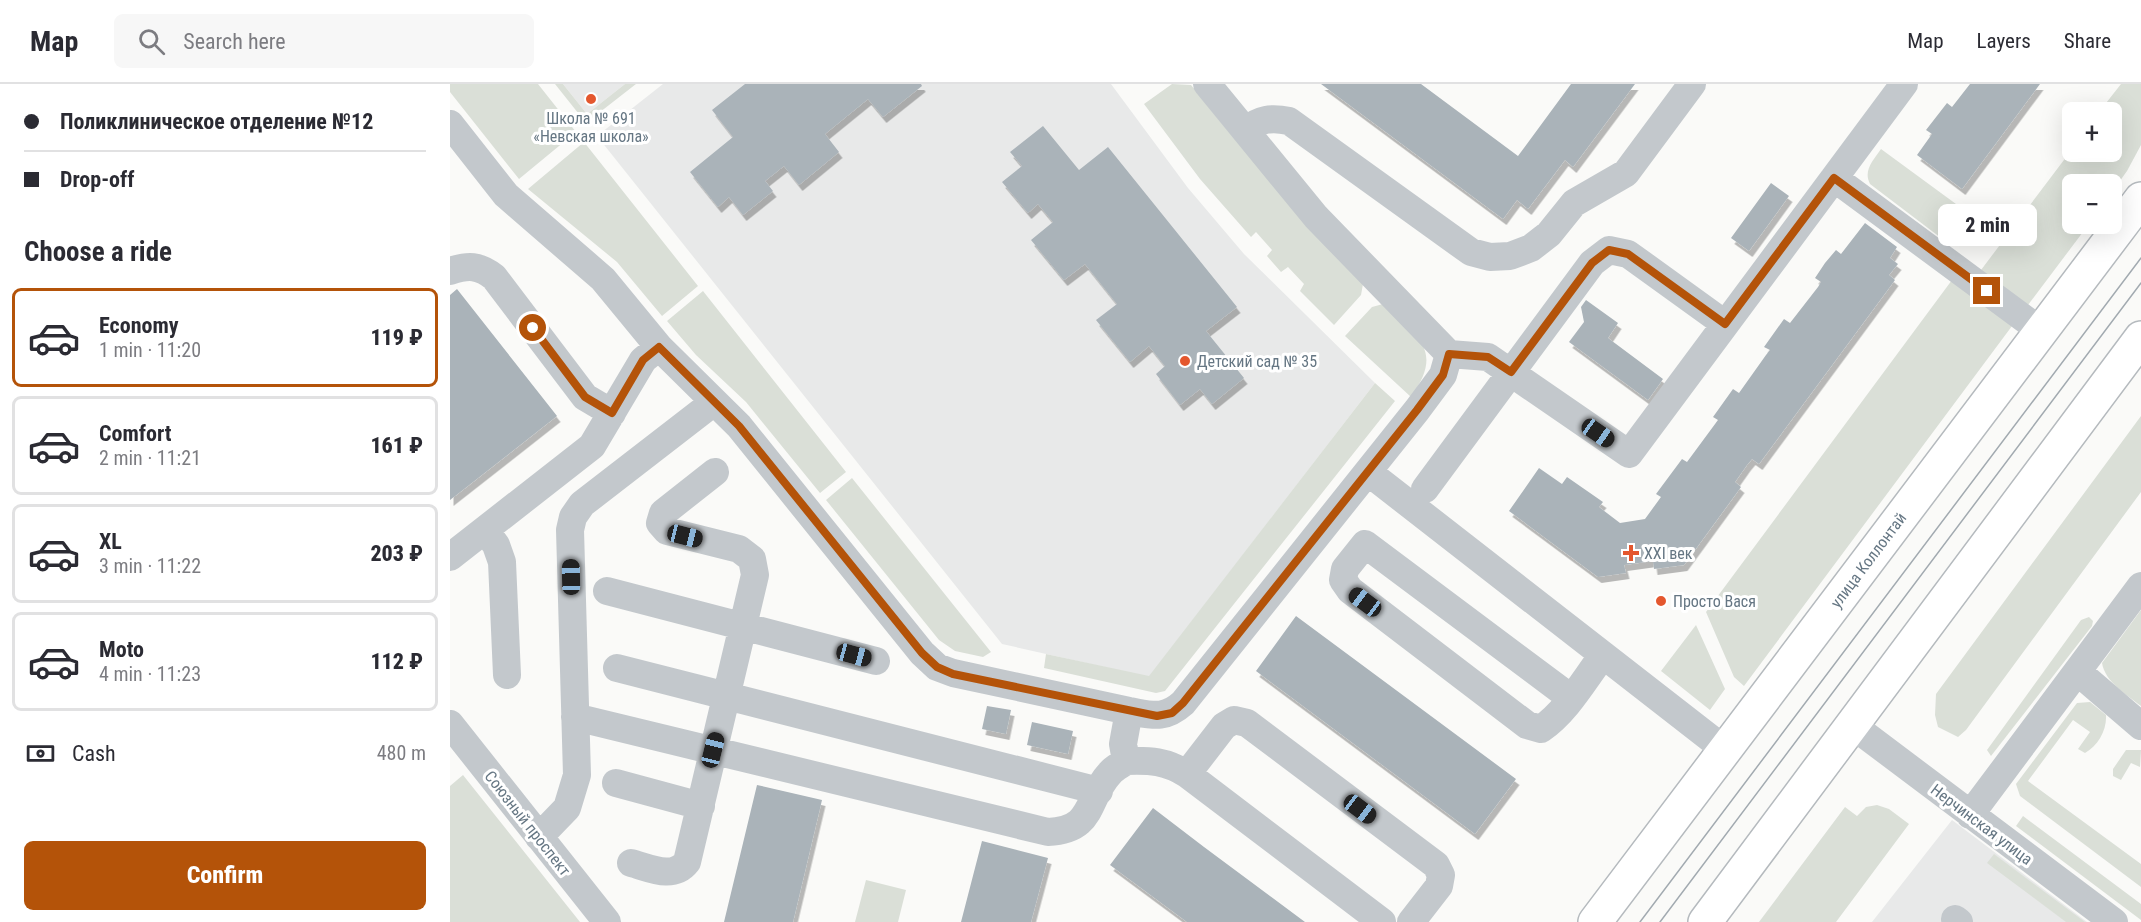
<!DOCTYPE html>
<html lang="en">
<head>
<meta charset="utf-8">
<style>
	body { margin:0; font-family:"Roboto Condensed",sans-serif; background:#f7f7f7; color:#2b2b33; height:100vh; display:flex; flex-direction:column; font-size:22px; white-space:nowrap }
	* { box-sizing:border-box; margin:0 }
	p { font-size:20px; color:#7c7c81 }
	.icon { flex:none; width:33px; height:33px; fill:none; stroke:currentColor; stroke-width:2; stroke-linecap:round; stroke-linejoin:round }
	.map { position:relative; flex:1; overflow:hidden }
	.details { display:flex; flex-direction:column; background:#fff; width:450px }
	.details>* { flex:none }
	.top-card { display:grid; align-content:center; height:132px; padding:0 24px; background:#fff }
	.controls { position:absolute; left:1612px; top:18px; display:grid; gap:12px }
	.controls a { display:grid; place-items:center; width:60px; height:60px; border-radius:9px; background:#fff; box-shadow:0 6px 24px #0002; font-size:30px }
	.end { position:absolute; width:27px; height:27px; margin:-14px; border:8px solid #b45309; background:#fff; box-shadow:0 0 0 3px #fff }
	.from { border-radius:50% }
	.bubble { position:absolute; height:42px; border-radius:9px; background:#fff; box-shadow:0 6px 24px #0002; font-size:20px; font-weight:800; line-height:42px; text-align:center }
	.car { position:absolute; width:18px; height:36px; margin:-18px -9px; border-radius:8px; box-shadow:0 0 4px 2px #0007; background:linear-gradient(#222 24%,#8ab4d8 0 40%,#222 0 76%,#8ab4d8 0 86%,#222 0) }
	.top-card b { display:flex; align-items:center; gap:21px; height:57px; font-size:22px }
	.top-card b+b { border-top:2px solid #e1e1e2 }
	.top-card i { width:15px; height:15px; background:#2b2b33 }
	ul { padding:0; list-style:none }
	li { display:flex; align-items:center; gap:18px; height:99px; margin:0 12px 9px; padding:0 12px; border:3px solid #e1e1e2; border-radius:9px }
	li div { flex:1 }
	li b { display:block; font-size:22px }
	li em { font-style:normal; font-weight:800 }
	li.active { border-color:#b45309 }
	li>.icon { width:54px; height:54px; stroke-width:1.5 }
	h2 { padding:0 24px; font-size:27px; line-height:72px }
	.pay { display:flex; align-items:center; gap:15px; height:66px; padding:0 24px; font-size:22px }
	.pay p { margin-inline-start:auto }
	.cta { display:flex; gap:12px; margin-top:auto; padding:12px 24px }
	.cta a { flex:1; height:69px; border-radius:9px; background:#b45309; color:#fff; font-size:24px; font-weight:800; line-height:69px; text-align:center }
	header { display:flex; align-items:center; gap:36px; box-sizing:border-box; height:84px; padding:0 30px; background:#fff; border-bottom:2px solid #e1e1e2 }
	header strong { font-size:28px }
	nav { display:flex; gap:33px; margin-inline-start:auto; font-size:21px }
	.search { width:420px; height:54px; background:#f7f7f7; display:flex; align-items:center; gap:15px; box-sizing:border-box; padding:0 21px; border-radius:9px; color:#7c7c81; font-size:22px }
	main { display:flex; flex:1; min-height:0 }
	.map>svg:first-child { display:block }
	.built { fill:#e8e9e9 }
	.green { fill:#dadfd7 }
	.building { fill:#aab3b9; filter:url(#shadow) }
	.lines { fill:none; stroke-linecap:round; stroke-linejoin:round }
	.major-casing { stroke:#b5babe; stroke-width:36 }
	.minor { stroke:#c3c8cc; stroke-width:28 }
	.major { stroke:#fff; stroke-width:33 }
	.tram { stroke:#a2aab0; stroke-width:1.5 }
	.route { stroke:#b45309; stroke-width:8 }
	.poi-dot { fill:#e4572e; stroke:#fff; stroke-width:2 }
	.labels { text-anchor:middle; stroke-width:6; stroke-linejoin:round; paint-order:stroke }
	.poi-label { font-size:16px; fill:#657683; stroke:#fff; text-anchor:start }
	.street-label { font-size:16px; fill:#657683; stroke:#fff }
</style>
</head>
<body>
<header>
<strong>Map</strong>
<div class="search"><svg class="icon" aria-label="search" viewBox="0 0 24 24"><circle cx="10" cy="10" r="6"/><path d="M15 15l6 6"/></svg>Search here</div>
<nav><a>Map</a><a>Layers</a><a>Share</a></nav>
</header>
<main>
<section class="details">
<div class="top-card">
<b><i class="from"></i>Поликлиническое отделение №12</b>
<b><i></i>Drop-off</b>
</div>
<h2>Choose a ride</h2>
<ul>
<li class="active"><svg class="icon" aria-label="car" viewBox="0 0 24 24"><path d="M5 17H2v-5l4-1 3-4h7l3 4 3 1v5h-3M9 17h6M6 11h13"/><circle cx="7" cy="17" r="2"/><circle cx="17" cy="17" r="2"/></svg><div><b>Economy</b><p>1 min · 11:20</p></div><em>119 ₽</em></li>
<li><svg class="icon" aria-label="car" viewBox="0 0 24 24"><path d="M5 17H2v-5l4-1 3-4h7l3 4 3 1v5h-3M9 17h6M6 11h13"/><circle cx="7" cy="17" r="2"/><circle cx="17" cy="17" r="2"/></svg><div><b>Comfort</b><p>2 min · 11:21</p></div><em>161 ₽</em></li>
<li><svg class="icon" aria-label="car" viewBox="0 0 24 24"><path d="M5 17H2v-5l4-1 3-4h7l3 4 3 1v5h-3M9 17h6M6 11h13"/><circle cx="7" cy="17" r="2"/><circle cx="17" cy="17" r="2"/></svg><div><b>XL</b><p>3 min · 11:22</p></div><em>203 ₽</em></li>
<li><svg class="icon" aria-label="car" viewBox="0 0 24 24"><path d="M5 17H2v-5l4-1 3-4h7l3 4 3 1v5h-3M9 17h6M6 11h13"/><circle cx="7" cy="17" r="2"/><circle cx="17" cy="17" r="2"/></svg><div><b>Moto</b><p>4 min · 11:23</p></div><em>112 ₽</em></li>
</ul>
<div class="pay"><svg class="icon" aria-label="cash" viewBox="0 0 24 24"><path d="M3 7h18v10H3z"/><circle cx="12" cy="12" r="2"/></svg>Cash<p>480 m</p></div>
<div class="cta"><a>Confirm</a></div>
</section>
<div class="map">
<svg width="1691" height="838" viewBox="0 0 1691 838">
	<defs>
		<filter id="shadow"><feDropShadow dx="3.5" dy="6" stdDeviation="0" flood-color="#0004"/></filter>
	</defs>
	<rect width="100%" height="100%" fill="#fafaf8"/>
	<path class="built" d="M113,0H175L137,30Z
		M213,0H661L738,104L794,170L925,299L699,593L552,560L147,52Z
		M1502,736L1637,838H1422Z"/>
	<path class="green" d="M0,0H88L126,48L69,95L0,8Z
		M105,0H113L137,30L175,0H186L136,39Z
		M722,0L741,1C796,70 852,136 913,200L911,211L884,241L850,207L854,200L838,183L831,188L817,172L822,166L806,148L801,153L750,95L694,20Z
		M1671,0H1691V61L1677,87L1662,108V100H1623V140H1639L1578,221L1531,186L1623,64V68H1662V28H1649Z
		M134,58L248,202L212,232L167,178L78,105Z
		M1431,65L1521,131L1499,160L1420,100C1413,86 1423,77 1431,65Z
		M1502,196L1562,242L1294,602L1284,593L1256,528Z
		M253,207L396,388L370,409L296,318L246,271L217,237Z
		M933,220C967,253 995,265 961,313L895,252L922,223Z
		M925,299L945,317L715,607L706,609L594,584L596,570L699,592Z
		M1691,332V408L1516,646L1508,653L1488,643L1485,631L1486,610Z
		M402,394L541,568L533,573L505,567L489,556L376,416Z
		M1691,526V622C1677,611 1655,598 1652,579Z
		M1639,533L1643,537L1642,542L1541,672L1537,666L1631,536Z
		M1246,541L1275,605L1260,626L1211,587Z
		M1640,618L1656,631C1657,646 1648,662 1635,669L1628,665L1640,648L1623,636L1578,697L1691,780V803L1570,712L1566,700L1627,619Z
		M1676,666H1691L1690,683L1681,679L1671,696L1663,692V685Z
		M13,691L130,838H0V702Z
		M1427,721L1439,725L1459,740L1386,838H1309L1395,723L1407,732L1416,723Z
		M1573,732L1691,820V836L1566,742Z
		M1544,770L1635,838H1616L1537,779Z
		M416,796L456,806L448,838H405Z"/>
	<path class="building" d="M295,0H471L472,2L433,33L418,15L375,50L389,68L349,101L334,82L315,97L323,107L293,131L279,113L268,123L240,88L283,53L262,26Z
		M871,0H971L1068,72L1121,0H1185L1123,83L1115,76L1078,125L1067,116L1053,135Z
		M1520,0H1590L1512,105L1467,71L1482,50L1476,46L1497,19L1502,23Z
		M593,42L629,86L658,63L787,223L756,247L794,294L762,320L750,305L730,321L706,290L715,282L699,262L680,278L646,236L667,220L635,180L614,196L581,156L603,138L588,120L578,129L552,98L572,82L560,68Z
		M1321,99L1339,112L1299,167L1281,154Z
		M1415,139L1447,163L1440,174L1448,180L1439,191L1445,196L1309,380L1302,375L1297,381L1285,398L1291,403L1234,481L1204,485L1203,477L1174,481L1176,489L1148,493L1059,427L1089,384L1112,400L1117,393L1153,418L1149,423L1170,439L1195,435L1211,413L1206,410L1232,375L1237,378L1268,336L1263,333L1283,305L1289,309L1316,271L1320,266L1314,263L1334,235L1340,239L1368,203L1371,198L1365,194L1375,179L1386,166L1391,170Z
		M7,205L107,332L0,416V211Z
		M1136,216L1168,239L1158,254L1213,295L1198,316L1119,258L1134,238L1131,223Z
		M846,532L1066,695L1025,750L806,587Z
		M537,622L561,626L556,650L532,645Z
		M582,638L623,647L618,670L577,661Z
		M307,701L372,716L343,838H274Z
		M703,724L754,763L855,838H737L660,781Z
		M532,757L598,774L581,838H511Z"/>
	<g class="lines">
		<defs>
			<path id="major" d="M1145,838L1691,115
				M1255,838L1691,254"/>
		</defs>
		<use href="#major" class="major-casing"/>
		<path class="minor" d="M757,0L866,133L999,270L1038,273L1179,370L1454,0
			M0,40L56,111L153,195L209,263L289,342L472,569L487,583L503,589L679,627C702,631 714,636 733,619L967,326L993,291L999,270
			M796,46C810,35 821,33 839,37L1021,168L1040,173L1060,172L1081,164L1099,150L1124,119L1176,89L1242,0
			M1384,94L1591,247
			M0,187C18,181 29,181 44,193L135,313L162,329
			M918,388L1274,665
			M975,405L1142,179L1159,166L1178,170L1275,240
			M35,446L46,461L52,478L57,591
			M0,473L142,362L193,276L209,263
			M157,507L426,577
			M167,584L649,707
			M1628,588L1691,642
			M1121,614L915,460L895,485L893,496L900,506L1077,641L1091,645C1117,627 1134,596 1153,571
			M679,627L673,660L676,677C700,676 716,677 737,690L932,838
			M125,633L598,748C645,746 635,716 660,689C664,684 671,681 676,677
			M0,640L157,838
			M1402,641L1664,838
			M737,690L774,642L784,636L797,639L986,781L991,791L989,802L961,838
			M166,699L251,722
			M1520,731L1691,502
			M89,753L117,724L127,691L120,446L123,433L132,420L264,318
			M181,779C200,784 223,796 237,778L305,491L302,475L289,465L217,447L210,439L213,429L265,388
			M1505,835L1509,838"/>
		<use href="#major" class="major"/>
		<path class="tram" d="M1190,838L1691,174
			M1210,838L1691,199"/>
	</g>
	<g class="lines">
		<path class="route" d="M83,244L135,313L162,329L193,276L209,263L289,342L472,569L487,583L503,590L707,632L722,629L733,619L967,326L993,291L999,270L1038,273L1061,288L1142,179L1159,166L1178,170L1275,240L1384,94L1537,207"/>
	</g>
	<g class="poi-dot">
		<circle cx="141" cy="15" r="6"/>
		<circle cx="735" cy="277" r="6"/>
		<path d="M1178 460h6v6h6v6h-6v6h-6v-6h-6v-6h6z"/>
		<circle cx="1211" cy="517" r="6"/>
	</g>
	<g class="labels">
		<g class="poi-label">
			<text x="141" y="40" text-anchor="middle">Школа № 691<tspan x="141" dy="18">«Невская школа»</tspan></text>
			<text x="747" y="283">Детский сад № 35</text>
			<text x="1194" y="475">XXI век</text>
			<text x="1223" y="523">Просто Вася</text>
		</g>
		<g class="street-label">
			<text transform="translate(1418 476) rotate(-53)" y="6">улица Коллонтай</text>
			<text transform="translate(78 739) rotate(52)" y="6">Союзный проспект</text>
			<text transform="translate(1532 740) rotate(37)" y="6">Нерчинская улица</text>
		</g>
	</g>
</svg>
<div class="controls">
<a>+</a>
<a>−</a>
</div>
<i class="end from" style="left:83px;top:244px"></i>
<i class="end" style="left:1537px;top:207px"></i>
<div class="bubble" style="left:1488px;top:120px;width:99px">2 min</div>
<i class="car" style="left:1148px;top:349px;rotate:125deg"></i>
<i class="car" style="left:235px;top:452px;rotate:104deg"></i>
<i class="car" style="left:121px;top:493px;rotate:359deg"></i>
<i class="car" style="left:915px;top:518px;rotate:307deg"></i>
<i class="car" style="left:404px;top:571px;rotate:105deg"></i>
<i class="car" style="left:263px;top:666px;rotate:14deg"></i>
<i class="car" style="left:910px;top:725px;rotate:127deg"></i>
</div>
</main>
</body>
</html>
